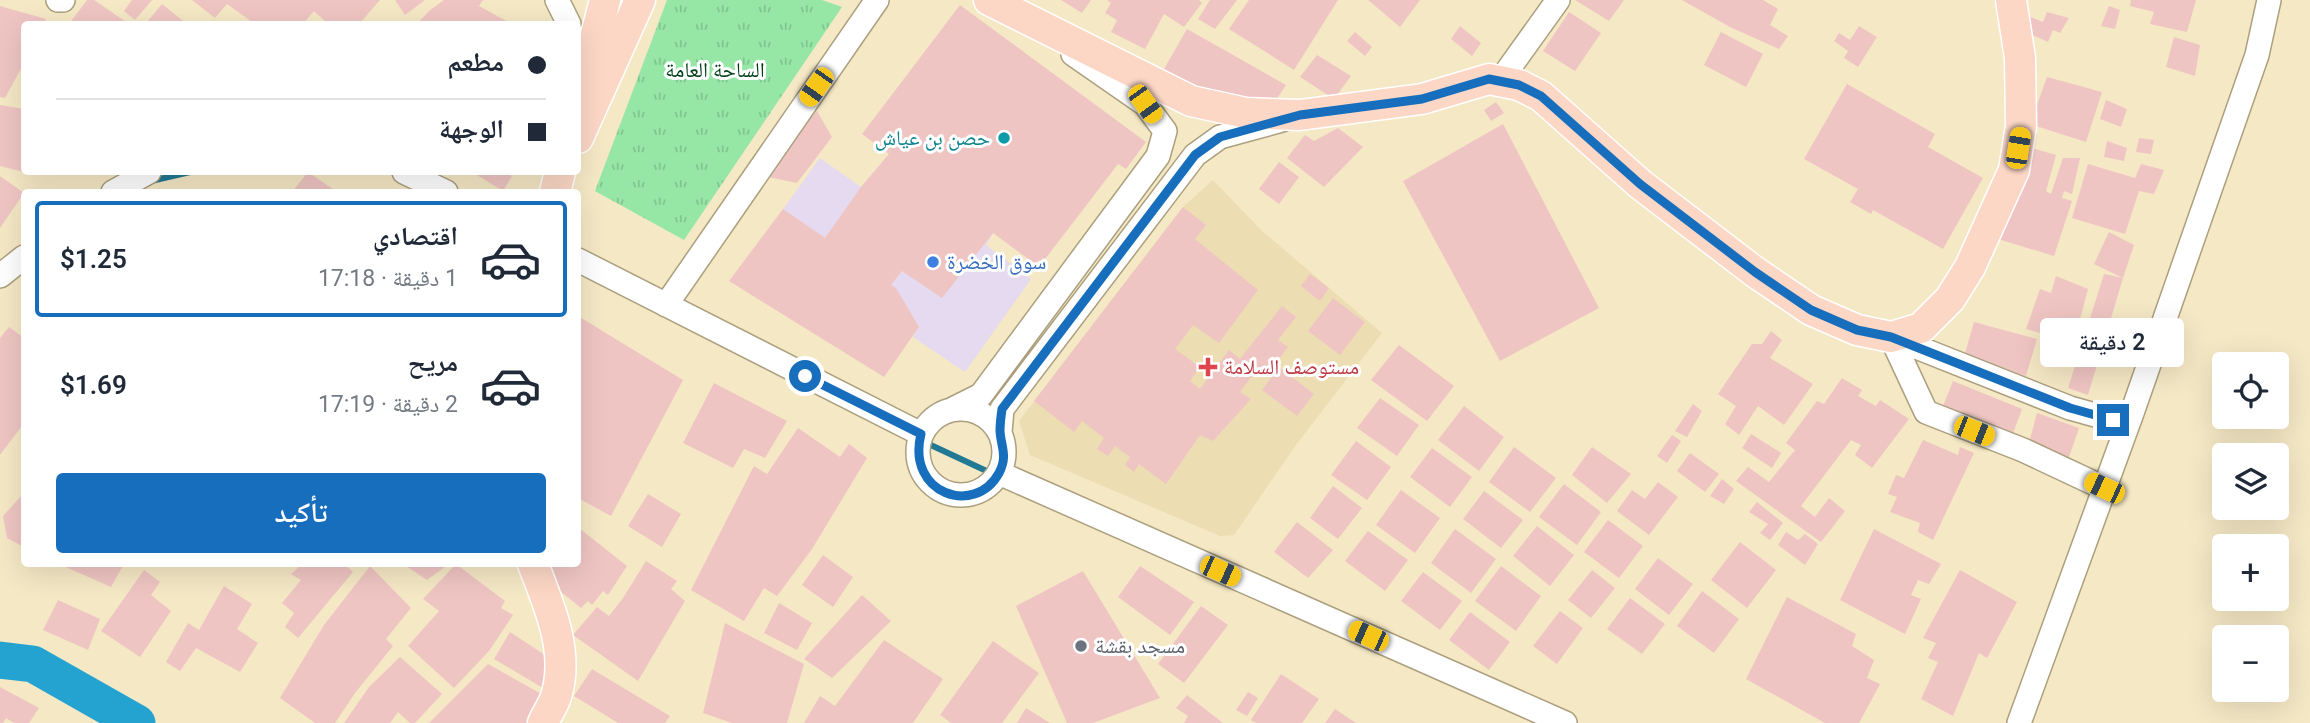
<!DOCTYPE html>
<html lang="ar">
<head>
<meta charset="utf-8">
<style>
	body { margin:0; font-family:Roboto,"Noto Naskh Arabic",sans-serif; background:#f6f6f7; color:#1f2937; direction:rtl; height:100vh; display:flex; flex-direction:column; font-size:26px; white-space:nowrap }
	* { box-sizing:border-box; margin:0 }
	p { font-size:23px; color:#747a83 }
	.icon { flex:none; width:38px; height:38px; fill:none; stroke:currentColor; stroke-width:2; stroke-linecap:round; stroke-linejoin:round }
	.map { position:relative; flex:1; overflow:hidden; direction:ltr }
	.details { position:absolute; left:21px; top:189px; width:560px; height:378px; display:flex; flex-direction:column; background:#fff; border-radius:7px; box-shadow:0 7px 28px #0002; direction:rtl }
	.details>* { flex:none }
	.banner { position:absolute; left:21px; top:21px; width:560px; height:154px; border-radius:7px; box-shadow:0 7px 28px #0002; direction:rtl; display:grid; align-content:center; height:154px; padding:0 35px; background:#fff }
	.controls { position:absolute; left:2212px; top:352px; display:grid; gap:14px }
	.controls a { display:grid; place-items:center; width:77px; height:77px; border-radius:7px; background:#fff; box-shadow:0 7px 28px #0002; font-size:35px }
	.end { position:absolute; width:32px; height:32px; margin:-16px; border:9px solid #176ebc; background:#fff; box-shadow:0 0 0 4px #fff }
	.from { border-radius:50% }
	.bubble { position:absolute; height:49px; border-radius:7px; background:#fff; box-shadow:0 7px 28px #0002; font-size:23px; font-weight:600; line-height:49px; text-align:center; direction:rtl }
	.car { position:absolute; width:21px; height:42px; margin:-21px -10px; border-radius:9px; box-shadow:0 0 5px 2px #0007; background:linear-gradient(#f5c518 24%,#345 0 40%,#f5c518 0 76%,#345 0 86%,#f5c518 0) }
	.banner b { display:flex; align-items:center; gap:24px; height:66px; font-size:26px }
	.banner b+b { border-top:2px solid #e0e1e3 }
	.banner i { width:18px; height:18px; background:#1f2937 }
	ul { padding:12px 0 0; list-style:none }
	li { display:flex; align-items:center; gap:21px; height:116px; margin:0 14px 10px; padding:0 21px; border:4px solid transparent; border-radius:7px }
	li div { flex:1 }
	li b { display:block; font-size:26px }
	li em { font-style:normal; font-weight:600 }
	li.selected { border-color:#176ebc }
	li>.icon { width:63px; height:63px; stroke-width:1.5 }
	.cta { display:flex; gap:14px; margin-top:auto; padding:14px 35px }
	.cta a { flex:1; height:80px; border-radius:7px; background:#176ebc; color:#fff; font-size:28px; font-weight:600; line-height:80px; text-align:center }
	.map>svg:first-child { display:block }
	.commercial { fill:#e5daef }
	.built { fill:#ecddb2 }
	.grass { fill:url(#grass-tufts) }
	.lines { fill:none; stroke-linecap:round; stroke-linejoin:round }
	.stream { stroke:#227994; stroke-width:6 }
	.river { stroke:#25a3d0; stroke-width:37 }
	.building { fill:#efc5c3 }
	.minor-casing { stroke:#ab9f7e; stroke-width:26 }
	.major-casing { stroke:#fff; stroke-width:33 }
	.minor { stroke:#fff; stroke-width:23 }
	.major { stroke:#fcd7c6; stroke-width:30 }
	.route { stroke:#176ebc; stroke-width:9 }
	.culture-dot { fill:#0f9aa8; stroke:#fff; stroke-width:2.5 }
	.shop-dot { fill:#3f7fe0; stroke:#fff; stroke-width:2.5 }
	.health-dot { fill:#e0444e; stroke:#fff; stroke-width:2.5 }
	.worship-dot { fill:#6b7280; stroke:#fff; stroke-width:2.5 }
	.labels { text-anchor:middle; stroke-width:6; stroke-linejoin:round; paint-order:stroke }
	.park-label { font-size:21px; fill:#004119; stroke:#fff }
	.culture-label { font-size:21px; fill:#0d838f; stroke:#fff; text-anchor:end }
	.shop-label { font-size:21px; fill:#366cbe; stroke:#fff; text-anchor:start }
	.health-label { font-size:21px; fill:#be3a42; stroke:#fff; text-anchor:start }
	.worship-label { font-size:21px; fill:#5b616d; stroke:#fff; text-anchor:start }
</style>
</head>
<body>
<div class="map">
<svg width="2310" height="723" viewBox="0 0 2310 723">
	<defs>
		<pattern id="grass-tufts" width="24" height="20" patternUnits="userSpaceOnUse" patternTransform="scale(1.75)"><rect width="24" height="20" fill="#96e6a6"/><path d="M3 7l-1-3M5 7V3M7 7l1-3M15 17l-1-3M17 17v-4M19 17l1-3" fill="none" stroke="#81c58e"/></pattern>
	</defs>
	<rect width="100%" height="100%" fill="#f5e8c5"/>
	<path class="commercial" d="M889,154L993,233L986,245L1031,279L965,372L913,337L919,327L895,288L783,209L820,158L861,187Z"/>
	<path class="built" d="M1213,180L1261,230L1382,333L1296,445L1234,535L1220,536L1030,455L1019,421L1183,207Z"/>
	<path class="grass" d="M667,0H822L842,7L684,240L595,191Z"/>
	<g class="lines">
		<path class="stream" d="M151,181L190,172
			M920,440L993,474"/>
		<path class="river" d="M0,660L33,664L137,723"/>
	</g>
	<path class="building" d="M87,0H94L129,24H69Z
		M132,0H152L135,20L124,11Z
		M192,0H380L360,23L354,24H328L314,11L303,24H255L227,4L215,18Z
		M395,0H425L405,15Z
		M444,0H483L479,6L512,24H417L429,11Z
		M1061,0H1091L1082,13Z
		M1107,0H1199L1202,3L1184,27L1164,14L1145,49L1111,32L1117,20L1105,13L1111,3Z
		M1210,0H1237L1215,29L1198,19Z
		M1249,0H1338L1294,70L1229,29Z
		M1368,0H1420L1400,27Z
		M1575,0H1624L1609,21Z
		M1682,0H1763L1778,9L1770,25L1788,36L1779,49L1730,27Z
		M2131,0H2196L2187,32L2150,24L2154,12L2130,6Z
		M162,4L187,24H151L148,21Z
		M960,5L1146,142L1126,169L1118,164L1039,267L993,233L942,298L902,271L891,285L896,288L919,327L884,377L729,281L783,209L825,238L861,187L889,154L862,134Z
		M0,6L46,19L43,24H24V63L5,98L0,97Z
		M2109,6L2120,10L2115,29L2101,26Z
		M1569,12L1601,33L1575,71L1543,51Z
		M2018,12L2043,22L2047,12L2069,18L2060,33L2053,30L2048,42L2015,27Z
		M1460,26L1481,43L1472,56L1451,39Z
		M1859,26L1877,37L1858,67L1844,58L1848,51L1834,41L1839,33L1850,40Z
		M1187,29L1286,85L1276,100L1215,99L1164,69Z
		M1355,32L1372,47L1365,56L1347,41Z
		M1721,32L1763,54L1746,87L1704,65Z
		M2174,37L2200,45L2195,76L2166,67Z
		M1317,55L1351,76L1334,99L1300,77Z
		M2047,77L2102,92L2086,142L2030,124Z
		M1847,84L1935,134L1928,147L1983,178L1943,249L1873,210L1871,214L1850,202L1858,189L1804,159Z
		M2106,100L2127,109L2121,127L2100,119Z
		M1496,102L1504,113L1491,121L1484,110Z
		M0,105L24,109V172L0,166Z
		M817,111L832,137L797,183L768,177L795,128L804,125Z
		M1503,124L1599,308L1500,361L1403,181Z
		M1338,128L1363,147L1324,187L1287,158L1305,135L1314,141Z
		M2139,138L2154,140L2151,154L2136,152Z
		M2107,141L2127,148L2124,161L2104,157Z
		M2029,147L2056,155L2046,191L2051,194L2063,158H2080L2072,194L2064,191L2062,198L2072,201L2054,256L1998,239Z
		M1279,162L1299,177L1279,204L1259,189Z
		M2088,164L2135,178L2141,164L2164,170L2154,194L2139,191L2125,234L2072,218Z
		M308,172L337,192H292Z
		M472,172H504L512,176L503,191Z
		M0,176L24,193L0,228Z
		M1183,207L1206,225L1195,239L1258,290L1219,343L1193,325L1175,349L1200,367L1190,381L1200,389L1229,350L1240,359L1282,306L1296,317L1278,340L1288,347L1268,374L1259,367L1240,392L1251,399L1213,441L1200,435L1166,484L1139,464L1134,472L1125,465L1130,457L1115,446L1108,456L1097,449L1104,438L1082,421L1074,432L1034,401Z
		M2109,232L2134,245L2123,278L2094,264Z
		M1310,274L1329,288L1320,301L1301,286Z
		M2104,274L2123,278L2088,395L2068,388Z
		M2056,276L2088,289L2074,342L2026,329L2040,289L2051,293Z
		M1333,298L1365,322L1340,355L1308,331Z
		M578,316L683,380L611,516L578,498Z
		M1974,322L2037,339L2026,376L1964,357Z
		M9,327L24,338V423L0,455V338Z
		M1771,331L1782,340L1770,358L1813,384L1784,425L1758,406L1739,435L1725,424L1736,406L1718,394L1752,344H1762Z
		M1399,345L1454,386L1427,421L1371,380Z
		M1279,367L1314,394L1297,416L1262,390Z
		M1842,378L1862,390L1858,396L1876,406L1880,400L1909,419L1872,468L1855,455L1861,445L1851,440L1801,506L1815,517L1829,498L1845,511L1821,542L1736,481L1748,467L1769,482L1795,450L1786,443L1817,401L1824,404Z
		M1953,381L2022,409L2012,436L1941,411Z
		M714,383L787,421L765,458L744,449L733,468L683,443Z
		M1380,398L1419,425L1397,456L1357,428Z
		M1693,404L1702,411L1687,437L1675,431Z
		M1464,406L1504,437L1479,471L1438,440Z
		M2037,413L2079,428L2067,463L2028,447Z
		M798,428L840,457L849,444L867,458L812,549L777,596L764,588L744,621L691,590L754,466L767,474Z
		M1751,434L1781,453L1772,468L1742,448Z
		M1672,435L1681,441L1667,463L1657,456Z
		M1923,440L1958,455L1960,447L1974,453L1933,540L1918,532L1920,523L1890,512L1897,497L1888,494L1896,475L1904,478Z
		M1356,441L1391,467L1367,500L1331,475Z
		M1514,447L1556,478L1530,512L1489,482Z
		M1592,447L1631,474L1607,503L1572,475Z
		M1432,448L1472,477L1450,507L1410,477Z
		M1690,453L1719,474L1705,492L1677,471Z
		M1722,479L1734,489L1724,504L1710,496Z
		M1658,482L1678,497L1649,535L1617,511L1632,490L1645,499Z
		M1564,484L1601,512L1577,545L1539,517Z
		M1333,486L1362,508L1338,539L1310,518Z
		M1401,490L1440,518L1415,553L1376,525Z
		M1484,491L1523,520L1501,548L1463,519Z
		M24,493V547L7,538L3,516Z
		M648,494L681,514L662,547L628,526Z
		M1757,502L1783,523L1770,540L1760,533L1768,524L1749,512Z
		M1608,520L1643,546L1619,578L1584,552Z
		M1297,522L1333,550L1308,578L1274,552Z
		M1537,526L1574,555L1550,586L1513,556Z
		M579,528L627,566L608,595L603,591L592,605L588,601L581,608L544,578L555,564H578Z
		M1455,529L1496,559L1471,593L1431,563Z
		M1874,529L1941,564L1929,584L1918,580L1911,595L1921,599L1905,634L1840,600Z
		M1368,531L1408,560L1385,591L1345,561Z
		M1786,532L1798,540L1805,534L1818,544L1805,565L1778,545Z
		M1740,542L1776,570L1747,608L1711,580Z
		M823,555L853,577L833,607L802,585Z
		M1658,558L1693,584L1669,615L1635,589Z
		M646,561L677,581L671,589L685,601L638,681L573,635L597,607L609,616L623,598Z
		M59,564H124L111,587Z
		M302,564H345L353,572L298,638L285,627L294,613L282,603L301,580L291,574Z
		M403,564H449L427,580Z
		M456,564L505,601L501,608L513,615L489,651L454,688L408,646L439,611L423,599Z
		M370,566L411,608L386,639L393,646L355,693L335,723H315L280,698L324,625Z
		M1140,566L1194,602L1170,635L1118,597Z
		M1501,566L1541,596L1516,631L1475,601Z
		M144,570L160,582L151,595L171,611L140,657L101,631Z
		M1592,570L1615,588L1591,618L1568,600Z
		M1960,570L2017,602L1987,658L1979,653L1953,716L1921,699L1938,662L1928,658L1936,643L1923,638Z
		M1083,571L1160,698L1093,723H1067L1016,606Z
		M1423,572L1462,601L1440,630L1401,601Z
		M224,586L252,604L237,629L258,643L240,672L196,648L180,671L166,662L188,623L199,630Z
		M1702,591L1739,619L1714,653L1677,626Z
		M862,595L891,621L832,678L804,659Z
		M1787,597L1856,634L1852,646L1874,660L1867,678L1880,684L1859,723H1825L1746,679Z
		M1630,598L1665,624L1642,654L1607,629Z
		M58,600L100,619L88,650L43,630Z
		M779,603L812,623L797,650L764,633Z
		M1201,606L1228,625L1184,683L1158,664Z
		M1560,611L1583,628L1557,664L1533,646Z
		M1470,612L1510,642L1489,670L1449,640Z
		M725,623L804,664L787,723H732L703,713Z
		M510,632L545,655L548,691L494,659Z
		M884,640L943,679L913,723H804L820,696L835,706Z
		M993,641L1039,673L1002,723H951L940,715Z
		M400,657L442,694L415,723H410L398,712L390,723H344L369,687Z
		M488,664L545,696L528,723H429Z
		M592,669L670,716L665,723H618L574,696Z
		M1281,674L1319,699L1302,723H1256L1251,720Z
		M0,687L39,708L29,723H14L6,718L3,723H0Z
		M1248,692L1258,698L1247,716L1236,710Z
		M1187,695L1223,723H1184L1188,716L1176,708Z
		M1026,708L1050,723H1017Z
		M1335,709L1356,723H1325Z"/>
	<g class="lines">
		<defs>
			<path id="minor" d="M58,0H63
				M557,0L569,24
				M1500,81L1558,0
				M404,172L446,192
				M113,192L149,172
				M578,260L921,434
				M0,276L24,257
				M666,305L877,0
				M1891,337L1926,412L2023,450L2104,488
				M1891,337L2070,408L2113,420L2132,413
				M918 452a43 43 0 1 1 86 0a43 43 0 1 1-86 0Z
				M953,409L981,395L1158,156L1165,131L1145,104L1073,54
				M1000,432L1002,409L1195,155L1220,137L1282,120
				M999,473L1565,723
				M2019,723L2132,413L2257,55L2269,0"/>
			<path id="major" d="M989,0L1191,101L1246,113L1300,115L1422,99L1489,79L1519,85L1541,96L1640,184L1755,272L1811,310L1857,330L1891,337L1921,328L1950,299L1970,267L2014,170L2021,126L2020,58L2011,0
				M579,101L605,0
				M578,138L640,0
				M555,192L560,172
				M533,564C548,603 569,649 557,693C555,703 547,713 543,723"/>
		</defs>
		<use href="#minor" class="minor-casing"/>
		<use href="#major" class="major-casing"/>
		<use href="#minor" class="minor"/>
		<use href="#major" class="major"/>
	</g>
	<g class="lines">
		<path class="route" d="M805,376L921,434C906,494 975,517 999,473C1008,456 1001,447 1000,431C1000,424 1001,416 1002,409L1195,155L1220,137L1300,115L1422,99L1489,79L1519,85L1541,96L1640,184L1755,272L1811,310L1857,330L1891,337L2070,408L2113,420"/>
	</g>
	<circle class="culture-dot" cx="1004" cy="138" r="7"/>
	<circle class="shop-dot" cx="933" cy="262" r="7"/>
	<path class="health-dot" d="M1204.5 356.5h7v7h7v7h-7v7h-7v-7h-7v-7h7z"/>
	<circle class="worship-dot" cx="1081" cy="646" r="7"/>
	<g class="labels">
		<g class="park-label">
			<text x="715" y="77">الساحة العامة</text>
		</g>
		<g class="culture-label">
			<text x="990" y="145">حصن بن عياش</text>
		</g>
		<g class="shop-label">
			<text x="947" y="269">سوق الخضرة</text>
		</g>
		<g class="health-label">
			<text x="1224" y="374">مستوصف السلامة</text>
		</g>
		<g class="worship-label">
			<text x="1095" y="653">مسجد بقشة</text>
		</g>
	</g>
</svg>
<div class="controls">
<a><svg class="icon" aria-label="locate" viewBox="0 0 24 24"><circle cx="12" cy="12" r="6"/><path d="M12 2v4M12 18v4M2 12h4M18 12h4"/></svg></a>
<a><svg class="icon" aria-label="layers" viewBox="0 0 24 24"><path d="M12 4l9 5-9 5-9-5zM3 14l9 5 9-5"/></svg></a>
<a>+</a>
<a>−</a>
</div>
<i class="end from" style="left:805px;top:376px"></i>
<i class="end" style="left:2113px;top:420px"></i>
<div class="bubble" style="left:2040px;top:318px;width:144px">2 دقيقة</div>
<i class="car" style="left:816px;top:87px;rotate:215deg"></i>
<i class="car" style="left:1145px;top:104px;rotate:144deg"></i>
<i class="car" style="left:2018px;top:148px;rotate:9deg"></i>
<i class="car" style="left:1974px;top:431px;rotate:112deg"></i>
<i class="car" style="left:2104px;top:488px;rotate:295deg"></i>
<i class="car" style="left:1220px;top:571px;rotate:114deg"></i>
<i class="car" style="left:1368px;top:636px;rotate:294deg"></i>
<div class="banner">
<b><i class="from"></i>مطعم</b>
<b><i></i>الوجهة</b>
</div>
<section class="details">
<ul>
<li class="selected"><svg class="icon" aria-label="car" viewBox="0 0 24 24"><path d="M5 17H2v-5l4-1 3-4h7l3 4 3 1v5h-3M9 17h6M6 11h13"/><circle cx="7" cy="17" r="2"/><circle cx="17" cy="17" r="2"/></svg><div><b>اقتصادي</b><p>1 دقيقة · 17:18</p></div><em>$1.25</em></li>
<li><svg class="icon" aria-label="car" viewBox="0 0 24 24"><path d="M5 17H2v-5l4-1 3-4h7l3 4 3 1v5h-3M9 17h6M6 11h13"/><circle cx="7" cy="17" r="2"/><circle cx="17" cy="17" r="2"/></svg><div><b>مريح</b><p>2 دقيقة · 17:19</p></div><em>$1.69</em></li>
</ul>
<div class="cta"><a>تأكيد</a></div>
</section>
</div>
</body>
</html>
